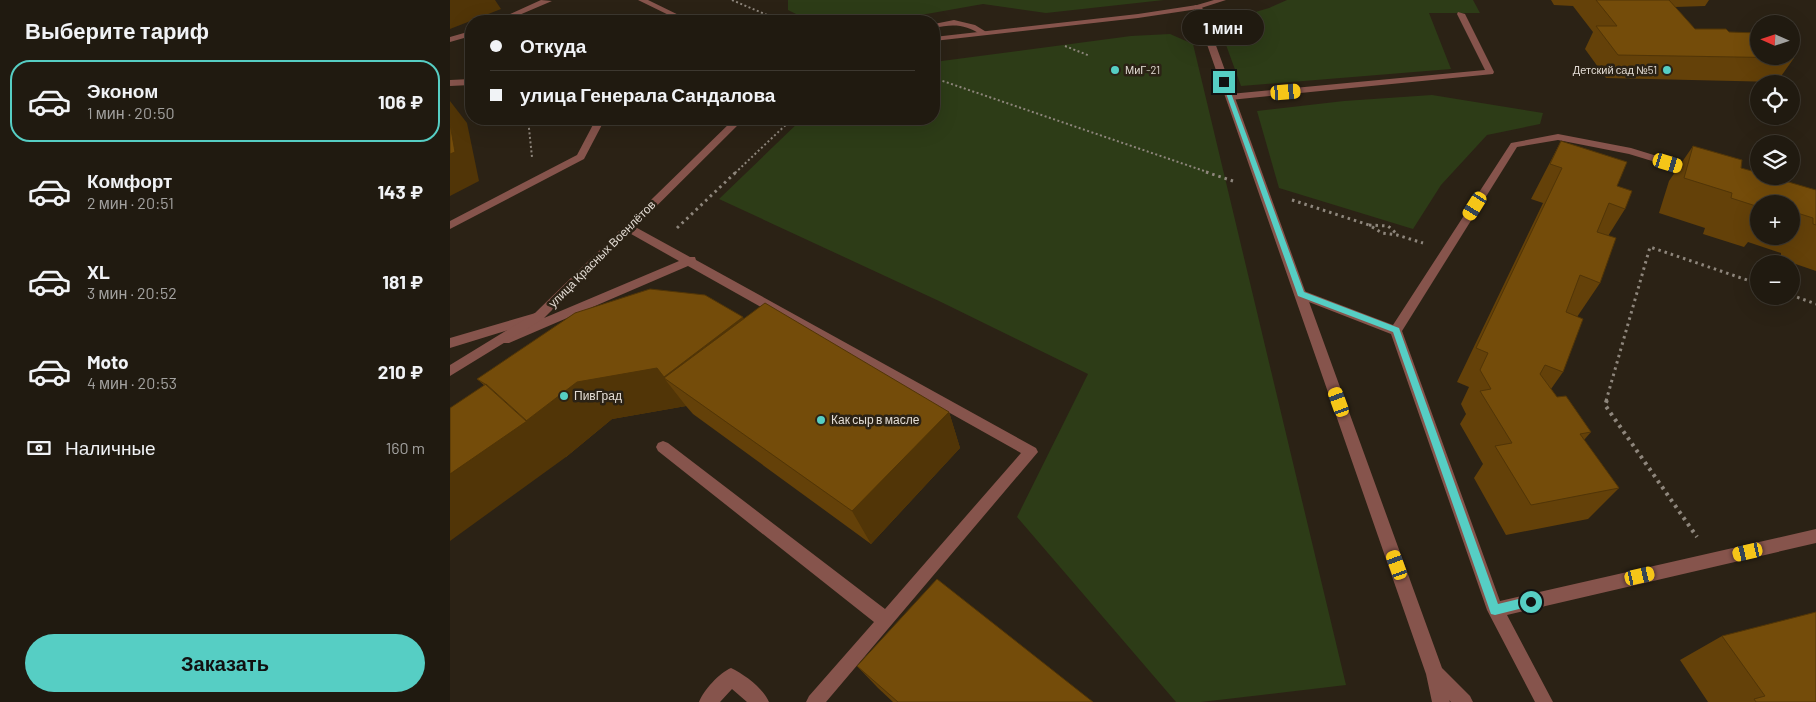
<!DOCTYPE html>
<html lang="ru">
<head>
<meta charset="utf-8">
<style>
	body { margin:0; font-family:Barlow,sans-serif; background:#282319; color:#f1f3f6; height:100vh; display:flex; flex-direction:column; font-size:19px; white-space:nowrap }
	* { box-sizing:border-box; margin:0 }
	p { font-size:16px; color:#a2a19f }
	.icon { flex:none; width:28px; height:28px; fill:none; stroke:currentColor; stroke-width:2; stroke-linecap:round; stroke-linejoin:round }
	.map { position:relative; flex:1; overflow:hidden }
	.panel { display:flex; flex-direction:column; background:#201a10; width:450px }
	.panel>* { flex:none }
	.banner { position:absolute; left:15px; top:15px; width:475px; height:110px; border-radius:20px; box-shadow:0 5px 20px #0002,0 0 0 1px #3d3830; display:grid; align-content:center; height:110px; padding:0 25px; background:#201a10 }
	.needle { width:32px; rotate:273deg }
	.tools { position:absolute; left:1300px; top:15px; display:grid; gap:10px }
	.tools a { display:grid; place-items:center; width:50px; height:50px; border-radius:50%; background:#201a10; box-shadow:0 5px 20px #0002,0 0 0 1px #3d3830; font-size:25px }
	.end { position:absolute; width:22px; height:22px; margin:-11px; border:6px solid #56cec4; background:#111; box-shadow:0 0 0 2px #111 }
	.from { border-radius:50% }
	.bubble { position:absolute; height:35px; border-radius:18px; background:#201a10; box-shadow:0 5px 20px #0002,0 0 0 1px #3d3830; font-size:16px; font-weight:700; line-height:35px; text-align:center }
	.car { position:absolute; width:15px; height:30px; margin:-15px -8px; border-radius:6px; box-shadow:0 0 4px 1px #0007; background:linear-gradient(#f5c518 24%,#345 0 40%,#f5c518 0 76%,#345 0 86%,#f5c518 0) }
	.banner b { display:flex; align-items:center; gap:18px; height:48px; font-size:19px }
	.banner b+b { border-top:1px solid #3d3830 }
	.banner i { width:12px; height:12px; background:#f1f3f6 }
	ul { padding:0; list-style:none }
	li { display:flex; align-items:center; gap:15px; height:82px; margin:0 10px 8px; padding:0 15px; border:2px solid transparent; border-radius:20px }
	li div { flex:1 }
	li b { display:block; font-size:19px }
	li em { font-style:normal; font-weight:700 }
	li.on { border-color:#56cec4 }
	li>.icon { width:45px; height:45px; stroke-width:1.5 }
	h2 { padding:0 25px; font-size:22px; line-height:60px }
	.pay { display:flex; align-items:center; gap:12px; height:55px; padding:0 25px; font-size:19px }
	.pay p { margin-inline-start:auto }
	.button { display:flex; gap:10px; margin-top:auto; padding:10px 25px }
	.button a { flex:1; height:58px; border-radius:30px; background:#56cec4; color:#111; font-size:20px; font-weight:700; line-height:58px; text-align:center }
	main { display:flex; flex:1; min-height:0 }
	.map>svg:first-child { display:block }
	.green { fill:#2d3c17 }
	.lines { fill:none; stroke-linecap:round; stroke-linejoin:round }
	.path-far2 { stroke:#8e867c; stroke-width:2; stroke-dasharray:2 2.5; stroke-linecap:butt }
	.path-far1 { stroke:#8e867c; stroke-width:3; stroke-dasharray:2.5 4; stroke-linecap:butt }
	.path { stroke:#8e867c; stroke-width:4; stroke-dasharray:3 4.5; stroke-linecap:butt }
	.service { fill:#86544c; fill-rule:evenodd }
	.minor { fill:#86544c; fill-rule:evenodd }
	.tertiary { fill:#86544c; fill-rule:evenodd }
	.wall { fill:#644109; fill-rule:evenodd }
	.shaded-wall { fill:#513507 }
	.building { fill:#744c0a; stroke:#513507 }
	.route { fill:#56cec4 }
	.poi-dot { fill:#56cec4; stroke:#2b2215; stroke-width:2 }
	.labels { text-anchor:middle; stroke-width:5; stroke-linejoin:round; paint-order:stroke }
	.far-poi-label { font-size:11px; fill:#e3dcd4; stroke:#2b2215; text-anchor:start }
	.street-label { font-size:12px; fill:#e3dcd4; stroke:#2b2215 }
	.poi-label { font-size:12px; fill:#e3dcd4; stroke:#2b2215; text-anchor:start }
</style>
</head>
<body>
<main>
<section class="panel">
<h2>Выберите тариф</h2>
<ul>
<li class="on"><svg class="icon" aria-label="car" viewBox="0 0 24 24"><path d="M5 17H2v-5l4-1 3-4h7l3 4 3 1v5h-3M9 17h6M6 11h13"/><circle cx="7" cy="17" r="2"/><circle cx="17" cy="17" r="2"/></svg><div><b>Эконом</b><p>1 мин · 20:50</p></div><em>106 ₽</em></li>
<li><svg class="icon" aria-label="car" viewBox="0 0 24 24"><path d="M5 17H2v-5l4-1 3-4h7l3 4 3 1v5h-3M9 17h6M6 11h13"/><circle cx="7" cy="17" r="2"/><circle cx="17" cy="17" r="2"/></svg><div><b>Комфорт</b><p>2 мин · 20:51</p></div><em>143 ₽</em></li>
<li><svg class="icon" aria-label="car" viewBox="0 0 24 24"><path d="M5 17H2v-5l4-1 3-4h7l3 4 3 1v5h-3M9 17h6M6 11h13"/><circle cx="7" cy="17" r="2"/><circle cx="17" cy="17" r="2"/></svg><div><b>XL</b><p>3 мин · 20:52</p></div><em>181 ₽</em></li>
<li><svg class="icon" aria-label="car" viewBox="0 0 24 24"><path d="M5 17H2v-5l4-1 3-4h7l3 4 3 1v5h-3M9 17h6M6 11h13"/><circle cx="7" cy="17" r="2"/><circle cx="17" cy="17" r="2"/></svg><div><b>Moto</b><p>4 мин · 20:53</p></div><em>210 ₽</em></li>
</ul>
<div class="pay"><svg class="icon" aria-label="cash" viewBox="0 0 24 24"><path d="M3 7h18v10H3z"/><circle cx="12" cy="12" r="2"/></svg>Наличные<p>160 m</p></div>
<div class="button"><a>Заказать</a></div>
</section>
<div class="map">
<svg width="1366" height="702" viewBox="0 0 1366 702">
	<rect width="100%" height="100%" fill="#2b2215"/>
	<path class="green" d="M338,0H714L596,13L533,4L437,21H360L338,10Z
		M837,0H1023L1030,13H979L1001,69L791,86L768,23L819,8Z
		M720,34L743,44L896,685L751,702H726L567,517L638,374L489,301L269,199L352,119H484V62L681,36Z
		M982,95L1093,113L1090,124L1037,135L991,185L963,229L829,188L807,111L894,101Z"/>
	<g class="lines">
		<path class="path-far2" d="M282,0L331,21
			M106,21L180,17
			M615,46L640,56
			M484,78L760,173
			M78,119L82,157
			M285,173L342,119"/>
		<path class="path-far1" d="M756,172L783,181
			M842,200L919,225L932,233L947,235L973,243
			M919,225L938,226L947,234
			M227,228L286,172
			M1341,295L1366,304
			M1156,401L1200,247L1309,284"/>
		<path class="path" d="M1157,400L1155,405L1247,537"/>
		<path class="service" d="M91,0L102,1L55,21H45Z
			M188,0H198L241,21H231Z
			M1008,12L1015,14L1044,72L1043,74L780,100L776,97L780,94L1035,70L1007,14Z
			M504,20L525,25L538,33L531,35C516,24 502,24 484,28V24Z
			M21,31V36L0,42V37Z
			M146,119H155L134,159L0,229V221L127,155Z
			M1108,134L1181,148L1249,169L1250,171L1245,174L1179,154L1108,140L1067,147L952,331L1050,601L1366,529V543L1057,615L1103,702H1085L1037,610L941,334L846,297L844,294L850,290L854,291L943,325L1061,143Z
			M178,223L240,257H245L246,260L586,448L588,452L376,702H356L359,696L424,622L208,451L206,447L208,443L213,441L218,443L435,609L571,453L238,266L59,343H51L49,340L51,337L88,321L0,348V338L89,312L93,313L95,316L94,318L229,261L174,230L173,227Z
			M281,668C294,674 314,689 319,702H297L282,689L270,702H249C254,690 269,673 281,668Z"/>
		<path class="minor" d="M745,5L752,7L992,668L1020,696L1023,702H1001L999,700L1000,702H982L976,674L744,7Z
			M284,119H294L93,319L0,376V365L85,313Z"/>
		<path class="tertiary" d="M764,0H776L748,9L688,18L484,41V37L688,14L747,5Z
			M21,79V85L0,86V80Z"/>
	</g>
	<path class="wall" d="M1101,0H1259L1255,6L1225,7L1245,29L1279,32L1344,58L1327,82L1156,78L1135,49L1143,32L1123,6L1104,5Z
		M1111,141L1167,186L1175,209L1158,236L1150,283L1127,317L1113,372L1101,389L1107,397L1141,432L1134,440L1169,488L1138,519L1056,535L1024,478L1033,464L1010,424L1016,414L1011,404L1019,387L1007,382L1093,203L1081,199Z
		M1243,146L1291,168L1366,191V271L1331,259V253L1298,242L1294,247L1253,234L1255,228L1209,213L1219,181ZM1309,204H1341V236H1309Z
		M294,319L499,412L510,448L421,544L243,414L236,406L162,419L116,457L27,379Z
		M1272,636L1366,702H1258L1230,660Z
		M407,666L643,702H443L428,688Z"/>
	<path class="shaded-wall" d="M0,0H45L51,9L0,29Z
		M0,101L17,123L29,181L0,196Z
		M293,317L316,356L214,378L236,406L162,419L116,457L0,541V474L76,421L127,382Z
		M499,412L510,448L421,544L402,511Z"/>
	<path class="building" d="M1146,0H1219L1245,29H1276L1279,32L1309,33V56H1341V55L1344,58L1168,55L1146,26H1167Z
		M0,124L5,152L0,154Z
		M1111,141L1177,162L1167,186L1182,191L1175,209L1159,203L1147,232L1166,238L1150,283L1130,275L1116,312L1133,319L1113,372L1095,365L1090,374L1107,397L1116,396L1141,432L1130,434L1169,488L1081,505L1045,446L1062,443L1030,391L1041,389L1030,370L1038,353L1026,348L1112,168L1100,164Z
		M1243,146L1292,160L1291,168L1309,173V176H1318L1366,190V225L1363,224V218L1341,211V204H1309V207L1281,198L1282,193L1234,178Z
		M200,289L255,295L293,317L214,377L207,368L127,382L76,421L35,384L27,379L125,313Z
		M315,303L499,412L402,511L214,378Z
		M36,384L77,421L0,474V408Z
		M487,579L643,702H448L407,666Z
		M1366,612V702H1306L1304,699L1315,696L1272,636Z"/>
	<path class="route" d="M774,80L777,82L854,292L949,328L1048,604L1081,596L1085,598L1086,602L1085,605L1045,615L1041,614L943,332L848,296L772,82Z"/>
	<g class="poi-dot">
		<circle cx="665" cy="70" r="5"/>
		<circle cx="1217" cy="70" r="5"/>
		<circle cx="114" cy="396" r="5"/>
		<circle cx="371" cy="420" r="5"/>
	</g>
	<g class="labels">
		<g class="far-poi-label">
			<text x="675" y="74">МиГ-21</text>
			<text x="1207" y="74" text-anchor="end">Детский сад №51</text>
		</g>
		<g class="street-label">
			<text transform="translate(152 254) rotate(-45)" y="4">улица Красных Военлётов</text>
		</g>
		<g class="poi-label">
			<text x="124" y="400">ПивГрад</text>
			<text x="381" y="424">Как сыр в масле</text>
		</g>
	</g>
</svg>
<div class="tools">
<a><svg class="needle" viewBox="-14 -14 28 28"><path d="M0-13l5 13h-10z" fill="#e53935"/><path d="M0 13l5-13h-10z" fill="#a2a19f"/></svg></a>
<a><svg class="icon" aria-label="locate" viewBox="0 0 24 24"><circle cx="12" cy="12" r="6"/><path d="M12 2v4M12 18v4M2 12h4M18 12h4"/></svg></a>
<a><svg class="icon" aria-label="layers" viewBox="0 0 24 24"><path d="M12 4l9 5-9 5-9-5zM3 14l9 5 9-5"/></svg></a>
<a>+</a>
<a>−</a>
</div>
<i class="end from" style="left:1081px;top:602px"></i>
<i class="end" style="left:774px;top:82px"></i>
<div class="bubble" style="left:732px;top:10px;width:82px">1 мин</div>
<i class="car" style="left:836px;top:92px;rotate:85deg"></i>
<i class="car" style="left:1218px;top:163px;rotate:107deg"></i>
<i class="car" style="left:1025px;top:206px;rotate:212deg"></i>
<i class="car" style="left:889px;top:402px;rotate:340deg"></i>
<i class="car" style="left:1298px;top:552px;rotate:257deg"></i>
<i class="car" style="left:947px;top:565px;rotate:340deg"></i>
<i class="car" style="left:1190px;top:576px;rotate:77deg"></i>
<div class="banner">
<b><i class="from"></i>Откуда</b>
<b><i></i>улица Генерала Сандалова</b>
</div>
</div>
</main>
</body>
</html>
